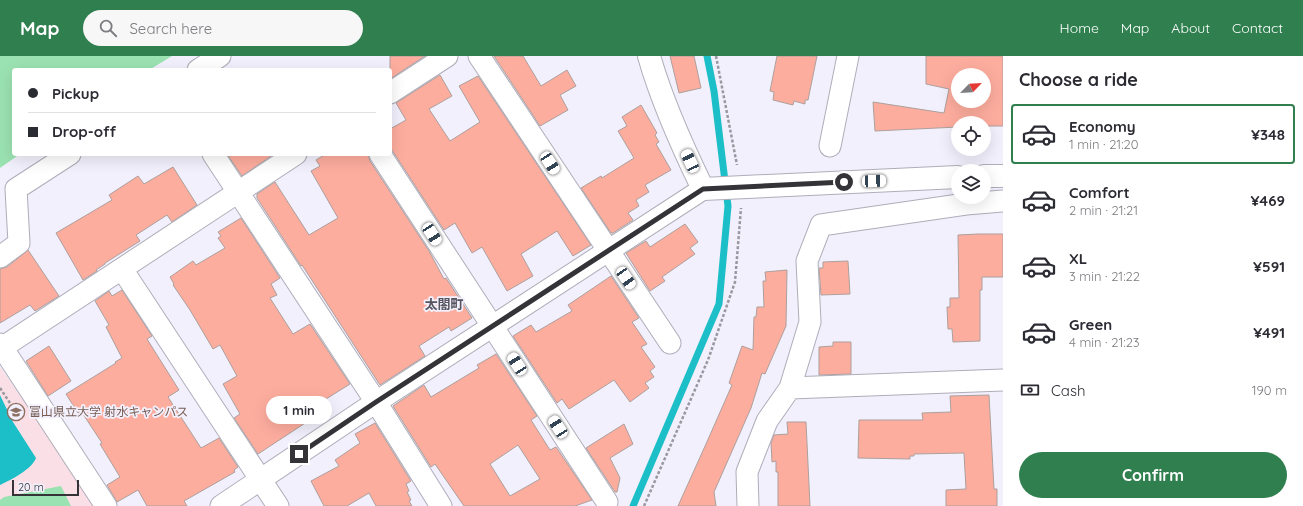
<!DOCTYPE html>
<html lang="en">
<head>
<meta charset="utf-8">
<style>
	body { margin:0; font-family:Quicksand,"Noto Sans JP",sans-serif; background:#f7f7f7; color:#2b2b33; height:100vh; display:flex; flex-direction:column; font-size:15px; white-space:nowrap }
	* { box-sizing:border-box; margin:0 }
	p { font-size:13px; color:#7c7c81 }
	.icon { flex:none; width:22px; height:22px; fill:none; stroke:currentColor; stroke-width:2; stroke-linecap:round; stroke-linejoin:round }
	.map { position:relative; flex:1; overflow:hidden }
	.drawer { display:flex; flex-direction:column; background:#fff; width:300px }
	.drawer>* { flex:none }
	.hud { position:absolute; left:12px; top:12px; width:380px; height:88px; border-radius:4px; box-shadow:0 4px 16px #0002; display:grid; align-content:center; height:88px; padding:0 16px; background:#fff }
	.needle { width:26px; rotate:65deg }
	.buttons { position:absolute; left:951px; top:12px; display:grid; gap:8px }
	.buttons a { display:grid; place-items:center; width:40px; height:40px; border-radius:50%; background:#fff; box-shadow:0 4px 16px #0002; font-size:20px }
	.scale { position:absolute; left:12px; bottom:10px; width:67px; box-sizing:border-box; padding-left:4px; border:2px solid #343338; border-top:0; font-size:11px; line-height:14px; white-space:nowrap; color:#343338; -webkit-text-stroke:3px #f2f0fc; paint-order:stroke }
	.end { position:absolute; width:18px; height:18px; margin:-9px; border:5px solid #343338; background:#fff; box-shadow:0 0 0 2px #fff }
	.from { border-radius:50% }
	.bubble { position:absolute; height:28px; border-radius:14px; background:#fff; box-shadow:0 4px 16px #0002; font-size:13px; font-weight:700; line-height:28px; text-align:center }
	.car { position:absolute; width:12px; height:24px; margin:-12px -6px; border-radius:5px; box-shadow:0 0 3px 1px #0007; background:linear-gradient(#fff 24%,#345 0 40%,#fff 0 76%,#345 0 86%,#fff 0) }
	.hud b { display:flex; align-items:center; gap:14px; height:38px; font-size:15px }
	.hud b+b { border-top:1px solid #e1e1e2 }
	.hud i { width:10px; height:10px; background:#2b2b33 }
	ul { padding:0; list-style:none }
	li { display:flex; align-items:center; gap:12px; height:60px; margin:0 8px 6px; padding:0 8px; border:2px solid transparent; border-radius:4px }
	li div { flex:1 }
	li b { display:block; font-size:15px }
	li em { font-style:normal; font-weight:700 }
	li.active { border-color:#2f7f4f }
	li>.icon { width:36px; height:36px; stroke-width:1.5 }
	h2 { padding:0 16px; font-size:18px; line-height:48px }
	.pay { display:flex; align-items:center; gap:10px; height:44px; padding:0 16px; font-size:15px }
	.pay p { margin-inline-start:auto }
	.primary-button { display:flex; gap:8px; margin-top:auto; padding:8px 16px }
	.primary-button a { flex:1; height:46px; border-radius:24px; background:#2f7f4f; color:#fff; font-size:16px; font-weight:700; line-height:46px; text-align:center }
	header { display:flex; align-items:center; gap:24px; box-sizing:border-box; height:56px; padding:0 20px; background:#2f7f4f; color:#fff }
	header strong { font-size:19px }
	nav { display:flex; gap:22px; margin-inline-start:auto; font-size:14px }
	.search { width:280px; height:36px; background:#f7f7f7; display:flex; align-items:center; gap:10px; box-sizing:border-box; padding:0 14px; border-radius:22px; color:#7c7c81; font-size:15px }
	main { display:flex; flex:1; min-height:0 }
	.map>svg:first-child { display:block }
	.education { fill:#fae0e6 }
	.green { fill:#9be2b2 }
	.water { fill:#1cbfc7 }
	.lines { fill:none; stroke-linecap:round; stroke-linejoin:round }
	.stream { stroke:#1cbfc7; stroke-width:7 }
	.building { fill:#fdad9e; stroke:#ad9f9d; fill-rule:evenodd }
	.street-casing { stroke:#afadb9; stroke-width:23 }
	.secondary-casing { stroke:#afadb9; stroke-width:24 }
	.path { stroke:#9997a0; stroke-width:2.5; stroke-dasharray:3 2; stroke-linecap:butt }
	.street { stroke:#fff; stroke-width:21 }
	.secondary { stroke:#fff; stroke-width:22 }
	.route { stroke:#343338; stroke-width:5 }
	.labels { text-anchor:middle; stroke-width:3.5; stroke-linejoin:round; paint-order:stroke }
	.education-label { font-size:12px; fill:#785e54; stroke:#f2f0fc; text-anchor:start }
	.neighbourhood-label { font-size:13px; font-weight:bold; fill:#56545e; stroke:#f2f0fc }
</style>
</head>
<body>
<header>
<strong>Map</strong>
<div class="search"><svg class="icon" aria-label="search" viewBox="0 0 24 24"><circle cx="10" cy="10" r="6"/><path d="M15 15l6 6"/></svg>Search here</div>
<nav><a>Home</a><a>Map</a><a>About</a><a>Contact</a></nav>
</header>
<main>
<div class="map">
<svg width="1003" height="450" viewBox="0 0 1003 450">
	<rect width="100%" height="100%" fill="#f2f0fc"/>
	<path class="education" d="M0,311L64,402L97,450H0Z"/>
	<path class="green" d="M0,0H172L149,14H14V98H20L0,112Z
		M61,430L71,450H0V444L4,441Z"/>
	<path class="water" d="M0,339L13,366L36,402C32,413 11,424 0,429Z"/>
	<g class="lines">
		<path class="stream" d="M633,450L719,248L728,150L714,35L707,0"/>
	</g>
	<path class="building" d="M390,0H425L390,23Z
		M494,0H523L541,30L567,14L576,30L560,39L568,54L540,70Z
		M670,0H694L701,32L679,37Z
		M777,0H817L808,44H805V48L794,45L793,49L773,44L774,36L770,35Z
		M926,0H1003V70H984V67H958V71L875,75L873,46L944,57L949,33L926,28ZM958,19H984V45H958Z
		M440,19L452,40L429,53L450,85L480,66L459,30L478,20L591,189L573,200L557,175L521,198L533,220L507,235L482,191L472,197L455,167L444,174L390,91V73L406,64L396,47Z
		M641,49L657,77L655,79L659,86L656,88L671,114L645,129L649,136L636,144L639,150L628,157L633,164L613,177H611L581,132L601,120L602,122L634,102L618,75L627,70L622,61Z
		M227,98H274L242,120Z
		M326,98H368L370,105L429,195L444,223L446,222L472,262L451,275L449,271L419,290L425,300L380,329L302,209L301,210L257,142V138L275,126L309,179L338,162L311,115L320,110L316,104Z
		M173,111L197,149L172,166L167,159L136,179L140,185L105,207V208L96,214L97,215L83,224L56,177L112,144L109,139L138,120L144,128Z
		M241,162L280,222L271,228L277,239L270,242L293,278L310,268L350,328L326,343L331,350L258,398L234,362L240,358L223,328L237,320L220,289L213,293L190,254L173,229L174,228L170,221L193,205L196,209L225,192L218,182L221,180L218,176Z
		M685,168L698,186L690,192L695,198L662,221L665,225L650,235L626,197L646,185L650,191Z
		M978,178H1003V221H982V234H980V285L953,286L952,273H948L947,251H950V242H959L958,179Z
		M28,194L59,240L35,255L30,249L0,267V213L7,211Z
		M848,205L850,238L821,239L819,212H823V206Z
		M787,214L786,270L765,318L762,317L751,352L714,436L716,450H678L706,388L732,329L729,327L742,290L753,294L754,261H756L757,251H764L763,225H766L765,216Z
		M611,220L639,262L632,266L647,288L641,291L655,311L650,315L654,321L645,327L649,332L630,346L614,324L569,353L562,343L557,347L513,280L531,269L536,276L572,255L568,249Z
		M122,234L152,280L147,283L179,334L168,341L201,392L219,382L238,411L234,414L235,416L184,445L187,450H147L138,434L117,446L107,429L120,421L100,388L102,387L81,355L78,357L66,338L116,307L115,306L122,302L106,271L109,269L95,245L109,235L112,240Z
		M833,286H851V318L819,319V291L833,290Z
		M49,290L71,325L48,340L26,305Z
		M496,298L537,360L531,364L550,394L556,391L592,444L575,450H464L435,408L431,411L393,350L424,329L431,341L479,312L477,309ZM518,389L540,423L510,440L490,408Z
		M989,339L994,433H997V450H946V434L966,433L964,397L914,398V400H910V403L858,402L859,364H923L922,357L951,356L950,340Z
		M787,366H806L810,450H778V416H776V405L772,406L771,387L774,379L788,378Z
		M375,367L411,425L406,428L409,435L407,436L411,444L409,445L412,450H376L369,437L347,450H324L311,425L339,410L335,404L360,387L355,378Z
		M624,368L633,388L610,402L620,422L617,436H615L586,392Z"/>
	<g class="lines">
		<defs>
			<path id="street" d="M479,0L670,287
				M198,14L220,0
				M390,37L447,0
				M830,90L848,0
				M213,98L376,346L441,450
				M380,98L607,446
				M0,201L19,187L16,133L70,98
				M122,213L278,450
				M0,288L106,450
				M3,291L296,98
				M790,332L810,266L807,205L821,169L966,148L1003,145
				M221,450L376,346L703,133
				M748,450L747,416L767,365L790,332L1003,324"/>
			<path id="secondary" d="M649,0C662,46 682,90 703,133L958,121
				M984,120H1003"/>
		</defs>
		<use href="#street" class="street-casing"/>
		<use href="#secondary" class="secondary-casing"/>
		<path class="path" d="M716,0L737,109
			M0,332L12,350
			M644,450L708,304L735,226L741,152"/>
		<use href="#street" class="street"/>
		<use href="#secondary" class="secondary"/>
	</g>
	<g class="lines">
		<path class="route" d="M299,398L376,346L703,133L844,126"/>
	</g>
	<defs>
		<symbol id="university-ring" viewBox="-11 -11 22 22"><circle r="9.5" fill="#f2f0fc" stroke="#8d6e63" stroke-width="1.5"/><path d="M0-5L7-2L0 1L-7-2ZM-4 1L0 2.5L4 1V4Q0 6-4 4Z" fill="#8d6e63"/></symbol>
	</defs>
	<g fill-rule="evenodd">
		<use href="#university-ring" x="6" y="346" width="20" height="20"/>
	</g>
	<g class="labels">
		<g class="education-label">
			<text x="29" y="360">富山県立大学 射水キャンパス</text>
		</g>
		<g class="neighbourhood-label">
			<text x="444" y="253">太閤町</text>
		</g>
	</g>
</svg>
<div class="buttons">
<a><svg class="needle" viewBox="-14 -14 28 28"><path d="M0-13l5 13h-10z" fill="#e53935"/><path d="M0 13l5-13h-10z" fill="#7c7c81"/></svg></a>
<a><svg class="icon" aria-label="locate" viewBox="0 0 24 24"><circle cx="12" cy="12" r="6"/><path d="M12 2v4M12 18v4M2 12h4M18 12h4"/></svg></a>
<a><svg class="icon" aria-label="layers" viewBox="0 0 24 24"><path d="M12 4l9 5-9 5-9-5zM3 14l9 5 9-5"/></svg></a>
</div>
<div class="scale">20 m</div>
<i class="end from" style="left:844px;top:126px"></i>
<i class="end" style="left:299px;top:398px"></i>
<div class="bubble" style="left:266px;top:340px;width:66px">1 min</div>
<i class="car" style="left:690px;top:105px;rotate:335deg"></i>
<i class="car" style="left:550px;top:107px;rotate:147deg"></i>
<i class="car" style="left:874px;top:125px;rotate:88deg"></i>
<i class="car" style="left:432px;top:178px;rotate:147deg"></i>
<i class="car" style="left:626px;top:222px;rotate:146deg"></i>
<i class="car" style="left:517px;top:308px;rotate:327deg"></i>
<i class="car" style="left:558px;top:371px;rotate:327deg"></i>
<div class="hud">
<b><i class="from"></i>Pickup</b>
<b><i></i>Drop-off</b>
</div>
</div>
<section class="drawer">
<h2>Choose a ride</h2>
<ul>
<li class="active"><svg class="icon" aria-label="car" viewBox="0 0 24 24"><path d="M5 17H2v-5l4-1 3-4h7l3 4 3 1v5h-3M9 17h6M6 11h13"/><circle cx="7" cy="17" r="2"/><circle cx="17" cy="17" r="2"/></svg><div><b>Economy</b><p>1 min · 21:20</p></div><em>¥348</em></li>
<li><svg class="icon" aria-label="car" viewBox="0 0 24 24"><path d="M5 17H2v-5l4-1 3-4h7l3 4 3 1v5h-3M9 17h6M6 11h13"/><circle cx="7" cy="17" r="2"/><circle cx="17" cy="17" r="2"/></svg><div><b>Comfort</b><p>2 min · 21:21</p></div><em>¥469</em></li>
<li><svg class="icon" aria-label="car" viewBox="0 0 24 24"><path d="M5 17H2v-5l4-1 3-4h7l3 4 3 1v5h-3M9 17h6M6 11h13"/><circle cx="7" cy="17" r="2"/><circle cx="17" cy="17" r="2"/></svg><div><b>XL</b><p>3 min · 21:22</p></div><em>¥591</em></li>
<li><svg class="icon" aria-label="car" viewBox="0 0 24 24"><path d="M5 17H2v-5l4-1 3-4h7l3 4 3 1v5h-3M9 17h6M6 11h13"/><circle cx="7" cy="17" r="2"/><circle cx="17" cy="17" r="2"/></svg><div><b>Green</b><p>4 min · 21:23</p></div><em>¥491</em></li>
</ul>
<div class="pay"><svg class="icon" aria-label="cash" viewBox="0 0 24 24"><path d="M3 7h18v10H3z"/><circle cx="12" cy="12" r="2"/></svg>Cash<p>190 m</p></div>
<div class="primary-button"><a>Confirm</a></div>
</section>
</main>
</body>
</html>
